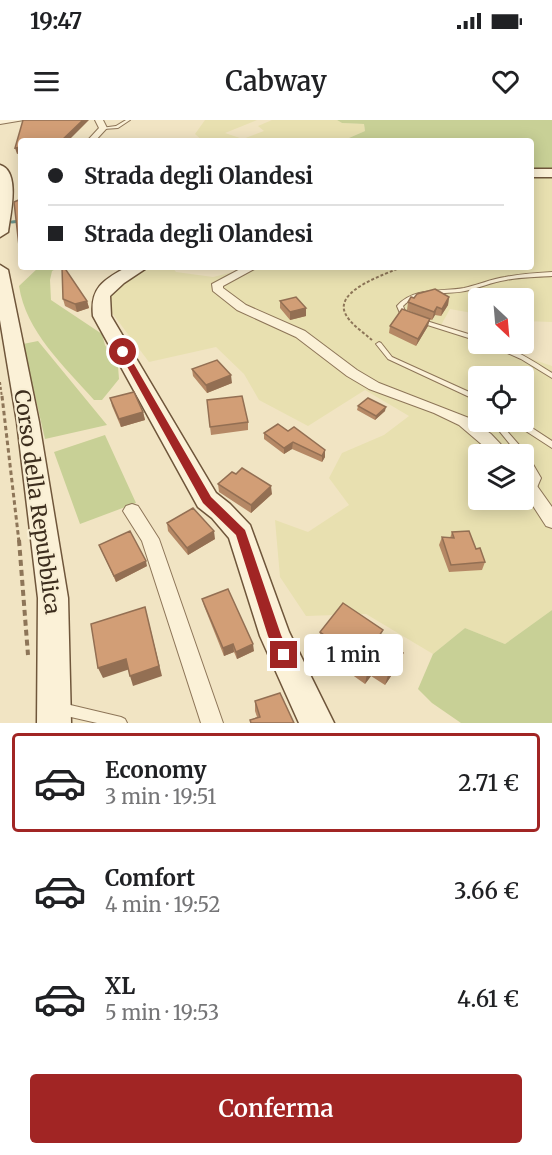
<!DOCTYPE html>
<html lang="it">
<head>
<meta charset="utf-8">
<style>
	body { margin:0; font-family:Merriweather,serif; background:#f6f6f6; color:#202124; height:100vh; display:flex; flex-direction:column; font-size:22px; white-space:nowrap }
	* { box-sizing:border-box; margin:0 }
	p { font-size:20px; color:#757577 }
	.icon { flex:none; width:33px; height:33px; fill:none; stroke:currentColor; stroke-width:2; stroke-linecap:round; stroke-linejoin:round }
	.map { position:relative; height:603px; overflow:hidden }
	.details { display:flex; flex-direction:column; background:#fff; flex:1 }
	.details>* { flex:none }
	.hud { position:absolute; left:18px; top:18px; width:516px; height:132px; border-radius:6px; box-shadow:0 3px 15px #0003; display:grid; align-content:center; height:132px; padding:0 30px; background:#fff }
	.needle { width:39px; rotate:154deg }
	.tools { position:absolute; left:468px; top:168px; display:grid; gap:12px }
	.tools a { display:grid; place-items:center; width:66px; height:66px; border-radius:6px; background:#fff; box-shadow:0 3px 15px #0003; font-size:30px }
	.end { position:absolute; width:27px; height:27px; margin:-14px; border:8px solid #a12524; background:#fff; box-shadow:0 0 0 3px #fff }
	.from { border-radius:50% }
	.bubble { position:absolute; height:42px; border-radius:6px; background:#fff; box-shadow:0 3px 15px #0003; font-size:20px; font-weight:600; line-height:42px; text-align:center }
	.hud b { display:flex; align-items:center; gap:21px; height:57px; font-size:22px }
	.hud b+b { border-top:2px solid #e0e0e0 }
	.hud i { width:15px; height:15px; background:#202124 }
	ul { padding:10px 0 0; list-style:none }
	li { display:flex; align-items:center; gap:18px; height:99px; margin:0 12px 9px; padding:0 18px; border:3px solid transparent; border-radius:6px }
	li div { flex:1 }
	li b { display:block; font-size:22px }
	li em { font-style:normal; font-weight:600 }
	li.current { border-color:#a12524 }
	li>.icon { width:54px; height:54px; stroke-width:1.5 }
	.action { display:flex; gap:12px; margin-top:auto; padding:12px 30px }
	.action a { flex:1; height:69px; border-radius:6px; background:#a12524; color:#fff; font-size:24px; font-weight:600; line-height:69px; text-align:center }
	.status { display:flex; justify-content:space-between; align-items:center; height:42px; padding:0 30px; background:#fff; direction:ltr }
	.status svg { height:16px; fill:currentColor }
	header { display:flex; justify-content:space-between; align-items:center; height:78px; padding:0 30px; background:#fff; font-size:27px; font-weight:600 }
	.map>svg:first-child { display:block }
	.farmland { fill:#e8e0b0; fill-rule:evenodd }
	.green { fill:#c8d096 }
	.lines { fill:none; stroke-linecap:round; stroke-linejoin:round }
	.stream { stroke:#6b938a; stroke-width:3 }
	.service-casing { stroke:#8d7558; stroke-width:2 }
	.minor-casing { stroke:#8d7558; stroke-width:2 }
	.secondary-casing { stroke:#6f563b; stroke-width:3 }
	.path-far2 { stroke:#8d7558; stroke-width:2; stroke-dasharray:3 2; stroke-linecap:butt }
	.path-far1 { stroke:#8d7558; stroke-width:3; stroke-dasharray:4.5 3; stroke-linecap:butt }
	.path { stroke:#8d7558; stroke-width:4; stroke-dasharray:6 4; stroke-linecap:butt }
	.service { fill:#fbf1d7; fill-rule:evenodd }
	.minor { fill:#fbf1d7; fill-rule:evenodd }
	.secondary { fill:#fbf1d7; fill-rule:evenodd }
	.wall { fill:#b58865 }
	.shaded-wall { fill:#936f53 }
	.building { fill:#d29e76; stroke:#936f53; stroke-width:1.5 }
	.route { fill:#a12524 }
	.labels { text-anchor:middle; stroke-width:4.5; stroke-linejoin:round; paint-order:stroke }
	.street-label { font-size:21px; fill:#3c2d1d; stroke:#f8eed3 }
</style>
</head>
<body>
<div class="status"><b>19:47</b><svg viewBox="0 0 49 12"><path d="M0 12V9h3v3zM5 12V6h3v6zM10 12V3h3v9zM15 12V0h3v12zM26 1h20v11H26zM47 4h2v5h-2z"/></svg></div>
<header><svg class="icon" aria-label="menu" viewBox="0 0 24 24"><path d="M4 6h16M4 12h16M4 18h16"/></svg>Cabway<svg class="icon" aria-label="heart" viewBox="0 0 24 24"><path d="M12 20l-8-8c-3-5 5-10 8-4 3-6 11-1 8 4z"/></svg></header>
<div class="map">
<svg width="552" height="603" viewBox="0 0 552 603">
	<rect width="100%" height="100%" fill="#f1e4c3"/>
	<path class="farmland" d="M205,0H257L225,13L243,19L264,11L258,6L272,0H337L342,3L364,4L365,11L342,21H203L195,14Z
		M531,52L552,53V202L524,201V178H478V194L450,189L440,207L478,221V224H487L552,246V490L505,524L465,508L433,534L366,494L306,496L280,457L275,400L308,412L349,385L329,358L342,333L384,315L409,296L365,270L308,306L259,280L244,254L216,227L149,242L109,189L106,175L142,151L151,147H172L176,152L213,157L254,147H531ZM478,256H524V302H478ZM478,334H524V380H478Z"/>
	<path class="green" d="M337,0H552V48L531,49V21H342L365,11L364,4L342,3Z
		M39,147H59L52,151L50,160L51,180L102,214L105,225L118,246L119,259L102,280H94C64,246 26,212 19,166Z
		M38,221L107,305L45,319L23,224Z
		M105,315L136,383L80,404L54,332Z
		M552,490V603H461L432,583L418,569L433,534L465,508L505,524Z"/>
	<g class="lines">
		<path class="stream" d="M12,102L21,101"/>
		<defs>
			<path id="service" d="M126,0H130L118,8L103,9L101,8L116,6Z
				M552,152V156C537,157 521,157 506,160C492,162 479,168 465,171C445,175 418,170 403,186L405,191L412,196L409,198L400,193L397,186C413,167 441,172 464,168C478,165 491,159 505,157C520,154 536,153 552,152Z
				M420,199L478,217V221L418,202L417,201Z
				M379,222L381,223L392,237L478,276V281L388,239L376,224Z
				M487,224C505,222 536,243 552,253V258L521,239Z
				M492,302H499L527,334L541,358L535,372L532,373L529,372L528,370L533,358L524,342V334H518Z
				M515,302H523L552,321V328L515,304Z
				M62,583L121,597L125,599L127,603H97L62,595L58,593L56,589L58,585Z"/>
			<path id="minor" d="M0,0H24L0,4Z
				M95,0H103L107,8L95,21H87L99,8Z
				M244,147H258L223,166V168L246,185L305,211L357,250L379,263L469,298L491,314L510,334H493L459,305L434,293L369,269L347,256L296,217L237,190L213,171L212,164Z
				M524,354L530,356L552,387V408L546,406L524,372Z
				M132,384L138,386L159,419L223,603H201L142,421L123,391L126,386Z"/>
			<path id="secondary" d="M0,45C21,51 10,96 8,112L0,117Z
				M531,49H552V57H531Z
				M0,145L8,150L39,302L68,478L71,603H37L38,478L17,302L0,200Z
				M127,147H148L124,163L110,176L111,196L216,373L230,384L250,405L289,512L334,603H299L260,516L229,418L212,398L198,387L93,196C90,168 103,160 127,147Z"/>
		</defs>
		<use href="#service" class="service-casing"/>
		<use href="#minor" class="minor-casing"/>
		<use href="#secondary" class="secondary-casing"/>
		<path class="path-far2" d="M372,220C363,212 350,204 345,193C335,170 386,154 402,147
			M0,262L2,278"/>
		<path class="path-far1" d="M2,276L19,422"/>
		<path class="path" d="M19,420L28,535"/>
		<use href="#service" class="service"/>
		<use href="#minor" class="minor"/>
		<use href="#secondary" class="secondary"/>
	</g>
	<path class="wall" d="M449,177L448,185L441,196L435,195L432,200L407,190L408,182L414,178Z
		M63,179L87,181L89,188L77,192L65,186Z
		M280,181L306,188V196L290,200L280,188Z
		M390,206H428L416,226L389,213Z
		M192,249L232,263L207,273L193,256Z
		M110,278L143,292L145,300L121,307L112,286Z
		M207,280L248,302V310L211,315Z
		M358,286L385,291L375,300L357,290Z
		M278,304L325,337L322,342L292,329L284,334L264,319V313Z
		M218,364L272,374L251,393L219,372Z
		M167,403L215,419L188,435L168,411Z
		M452,412L476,429L485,442L482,450L449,452L439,425L442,417L450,418Z
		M99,425L147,446L116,462Z
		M202,479L254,531L237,539L234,532L224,536L204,486Z
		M320,512L381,517L403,533L400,543L385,565L371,556L365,564L351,554L352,547L319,523Z
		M255,581L294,603H251L250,600L257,597L255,591Z"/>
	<path class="shaded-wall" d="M83,0H89L68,21H61Z
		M21,27V33L17,34L15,28Z
		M449,177L448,185L441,196L442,189Z
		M87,181L89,188L77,192L75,184Z
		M437,187L435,195L432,200L434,192Z
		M306,188V196L290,200V192Z
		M430,199L428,206L416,226L418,219Z
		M231,255L232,263L207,273L206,265Z
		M386,287L385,291L375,300L376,296Z
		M143,292L145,300L121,307L119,299Z
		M293,322L292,329L284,334V328Z
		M325,330V337L322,342V336Z
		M271,366L272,374L251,393V385Z
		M214,411L215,419L188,435L187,428Z
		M146,441L147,446L116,462L114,456Z
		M145,487L162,556L133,566L130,556Z
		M233,524L234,532L224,536L223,528Z
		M253,524L254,531L237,539L236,532Z
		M403,533L400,543L385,565L388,555Z
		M126,539L130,549L103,558L98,548Z
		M374,545L371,556L365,564L367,554Z"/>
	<path class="building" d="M23,0H83L61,21H21V27L15,28Z
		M21,79V128L19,126L14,82Z
		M62,147H64L87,181L75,184L63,179Z
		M435,169L449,177L442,189L437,187L434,192L408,182L411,177L414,178L417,174Z
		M296,177L306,188L290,192L280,181Z
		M402,189L430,199L418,219L390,206Z
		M217,240L231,255L206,265L192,249Z
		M134,272L143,292L119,299L110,278Z
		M242,276L248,302L210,307L207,280Z
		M368,278L386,287L376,296L358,286Z
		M278,304L288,311L294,307L325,330L322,336L293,322L284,328L264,313Z
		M242,348L271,366L251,385L218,364L232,352L236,354Z
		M193,388L214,411L187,428L167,403Z
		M130,411L146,441L114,456L99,425Z
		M469,411L476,429L480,428L485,442L451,445L442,417L454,418L452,412Z
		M228,469L253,524L236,532L233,524L223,528L202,479Z
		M343,483L383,510L379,516L403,533L388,555L374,545L367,554L352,543L356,538L320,512Z
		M145,487L159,546L130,556L126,539L98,548L91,504Z
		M280,573L294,603H251L250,600L260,597L255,581Z"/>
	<path class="route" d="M123,229L127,232L211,377L245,410L281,515L290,535L288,539L284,541L279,539L268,516L236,415L203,383L119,232Z"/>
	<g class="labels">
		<g class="street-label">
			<text transform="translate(37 382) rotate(82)" y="7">Corso della Repubblica</text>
		</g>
	</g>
</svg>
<div class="tools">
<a><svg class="needle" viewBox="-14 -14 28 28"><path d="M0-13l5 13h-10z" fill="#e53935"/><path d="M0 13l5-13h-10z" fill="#757577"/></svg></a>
<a><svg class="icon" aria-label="locate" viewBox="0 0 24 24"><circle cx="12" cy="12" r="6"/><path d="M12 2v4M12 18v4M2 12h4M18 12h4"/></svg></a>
<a><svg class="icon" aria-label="layers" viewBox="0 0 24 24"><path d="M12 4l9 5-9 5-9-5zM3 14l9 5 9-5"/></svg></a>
</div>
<i class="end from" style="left:123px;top:232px"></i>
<i class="end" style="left:284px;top:535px"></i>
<div class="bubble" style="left:304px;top:514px;width:99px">1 min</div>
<div class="hud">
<b><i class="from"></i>Strada degli Olandesi</b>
<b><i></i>Strada degli Olandesi</b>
</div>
</div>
<section class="details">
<ul>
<li class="current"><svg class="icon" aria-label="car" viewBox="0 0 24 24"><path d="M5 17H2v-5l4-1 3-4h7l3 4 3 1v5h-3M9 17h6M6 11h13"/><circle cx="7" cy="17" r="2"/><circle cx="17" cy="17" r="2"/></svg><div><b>Economy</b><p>3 min · 19:51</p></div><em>2.71 €</em></li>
<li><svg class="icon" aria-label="car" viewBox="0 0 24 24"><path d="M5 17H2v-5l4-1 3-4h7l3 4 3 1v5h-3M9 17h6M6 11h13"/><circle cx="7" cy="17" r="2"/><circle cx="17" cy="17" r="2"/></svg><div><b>Comfort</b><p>4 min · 19:52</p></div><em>3.66 €</em></li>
<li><svg class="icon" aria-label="car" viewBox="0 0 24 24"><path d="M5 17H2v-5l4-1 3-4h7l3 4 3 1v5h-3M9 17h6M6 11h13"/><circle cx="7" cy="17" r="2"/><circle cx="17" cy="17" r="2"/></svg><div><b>XL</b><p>5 min · 19:53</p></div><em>4.61 €</em></li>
</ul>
<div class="action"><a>Conferma</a></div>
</section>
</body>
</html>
